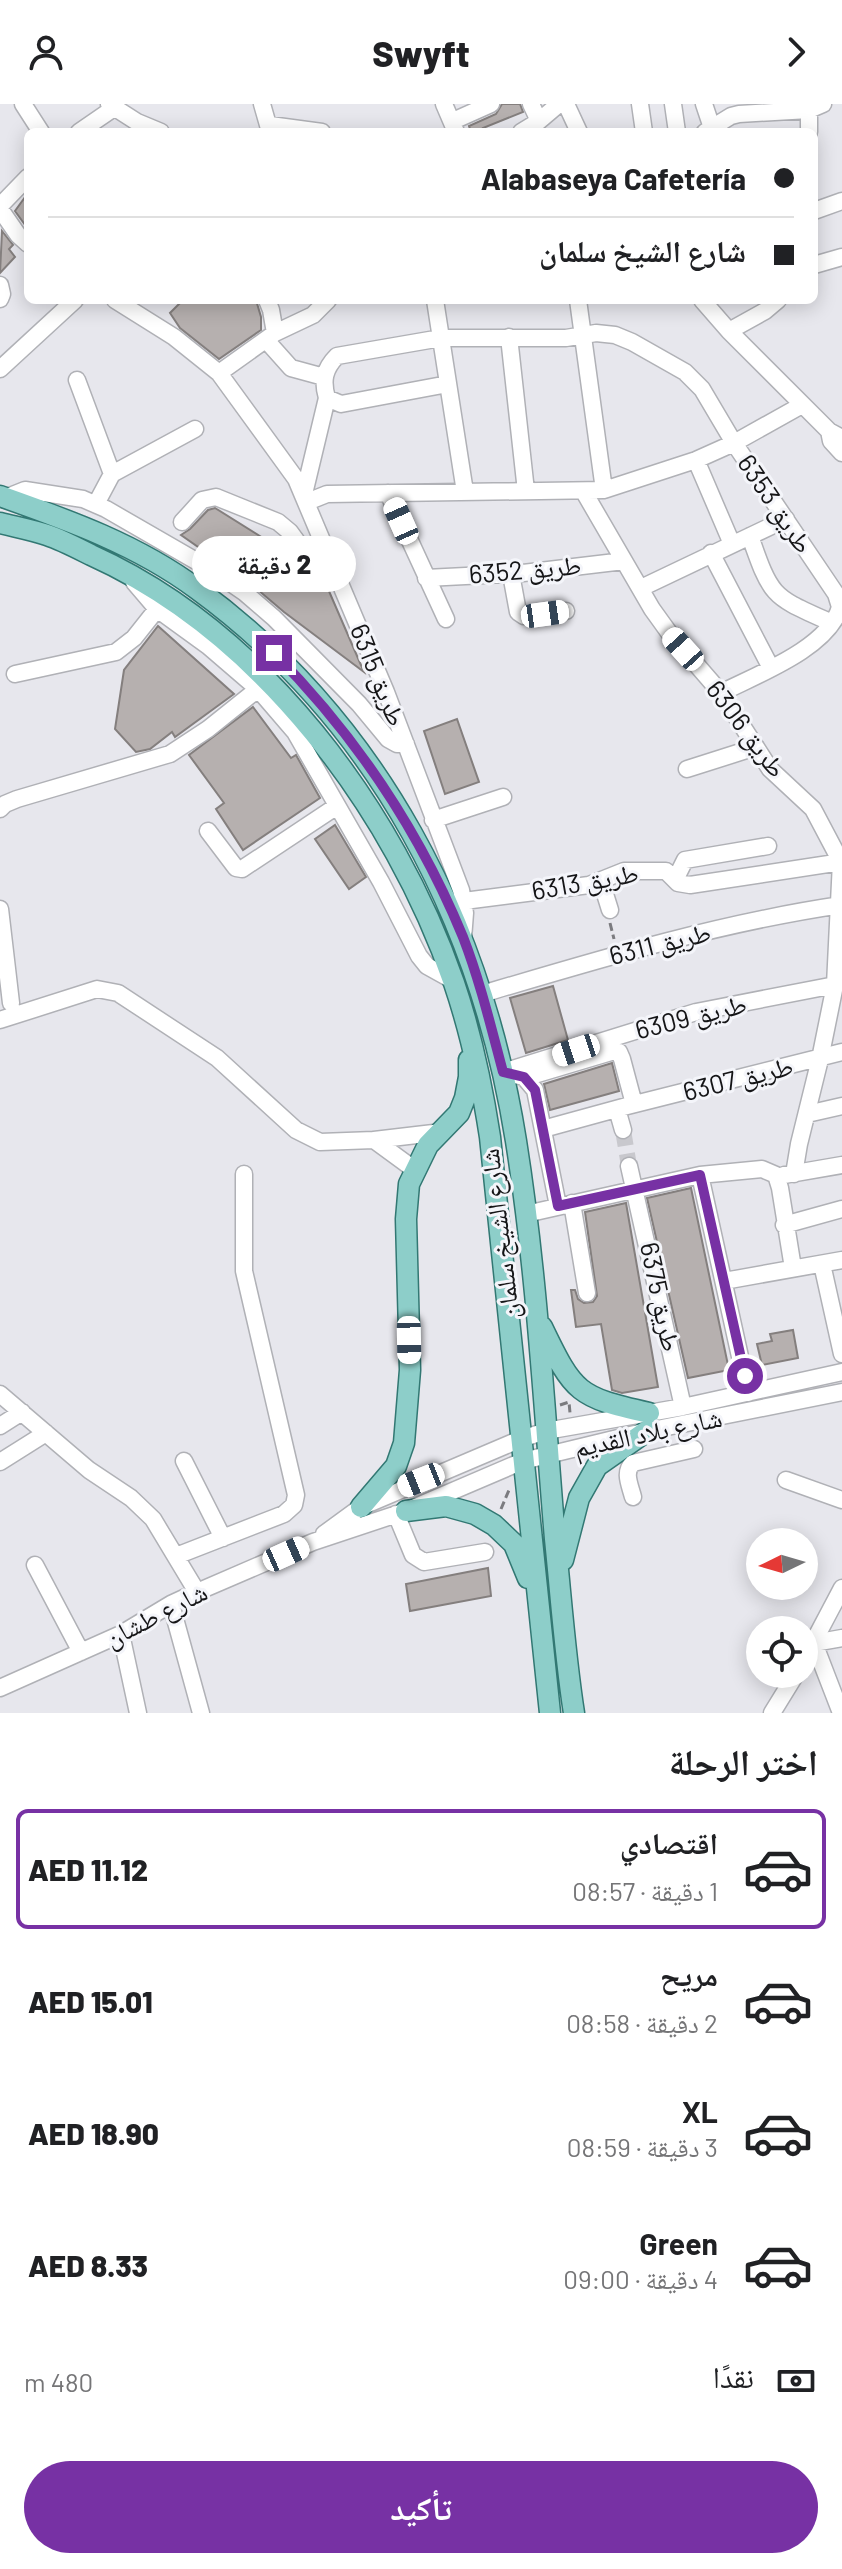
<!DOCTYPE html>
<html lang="ar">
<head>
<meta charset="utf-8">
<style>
	body { margin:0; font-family:Barlow,"Noto Naskh Arabic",sans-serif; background:#f6f6f6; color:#202124; direction:rtl; height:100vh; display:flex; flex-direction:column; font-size:30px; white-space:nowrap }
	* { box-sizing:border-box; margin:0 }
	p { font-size:26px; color:#757577 }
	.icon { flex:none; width:44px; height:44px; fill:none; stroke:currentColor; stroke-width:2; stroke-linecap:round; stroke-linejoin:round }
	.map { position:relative; height:1609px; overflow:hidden; direction:ltr }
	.details { display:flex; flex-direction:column; background:#fff; flex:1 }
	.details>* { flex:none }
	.top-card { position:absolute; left:24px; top:24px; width:794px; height:176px; border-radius:12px; box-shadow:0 4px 20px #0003; direction:rtl; display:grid; align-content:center; height:176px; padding:0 24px; background:#fff }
	.needle { width:52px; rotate:265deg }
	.controls { position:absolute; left:746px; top:1424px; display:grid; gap:16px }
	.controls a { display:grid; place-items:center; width:72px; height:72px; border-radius:50%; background:#fff; box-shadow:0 4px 20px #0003; font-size:40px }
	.end { position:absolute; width:36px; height:36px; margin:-18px; border:10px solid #7731a4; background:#fff; box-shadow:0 0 0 4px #fff }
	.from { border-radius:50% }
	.bubble { position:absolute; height:56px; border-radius:28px; background:#fff; box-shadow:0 4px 20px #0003; font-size:26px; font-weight:800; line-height:56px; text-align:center; direction:rtl }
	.car { position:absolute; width:24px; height:48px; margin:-24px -12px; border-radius:10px; box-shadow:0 0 6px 2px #0007; background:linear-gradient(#fff 24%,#345 0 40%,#fff 0 76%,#345 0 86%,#fff 0) }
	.top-card b { display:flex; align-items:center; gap:28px; height:76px; font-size:30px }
	.top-card b+b { border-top:2px solid #e0e0e0 }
	.top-card i { width:20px; height:20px; background:#202124 }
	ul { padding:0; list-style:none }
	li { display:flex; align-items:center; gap:24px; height:120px; margin:0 16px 12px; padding:0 8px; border:4px solid transparent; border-radius:12px }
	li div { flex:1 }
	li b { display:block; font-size:30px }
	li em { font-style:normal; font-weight:800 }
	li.active { border-color:#7731a4 }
	li>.icon { width:72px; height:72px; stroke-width:1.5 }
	h2 { padding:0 24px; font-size:36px; line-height:96px }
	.pay { display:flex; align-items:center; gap:20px; height:88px; padding:0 24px; font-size:30px }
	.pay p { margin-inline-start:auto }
	.action { display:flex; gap:16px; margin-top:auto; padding:16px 24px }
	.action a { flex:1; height:92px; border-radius:48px; background:#7731a4; color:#fff; font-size:32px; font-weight:800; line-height:92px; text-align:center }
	header { display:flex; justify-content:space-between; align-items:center; height:104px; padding:0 24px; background:#fff; font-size:36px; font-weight:800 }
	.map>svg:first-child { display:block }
	.building { fill:#b6b0af; stroke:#847f7e; stroke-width:2 }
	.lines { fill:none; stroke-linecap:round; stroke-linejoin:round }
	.minor-tunnel { stroke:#c8c8cd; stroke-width:16; stroke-dasharray:16 8; stroke-linecap:butt }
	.minor-casing { stroke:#b0b1b6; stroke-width:19 }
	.major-casing { stroke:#327873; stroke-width:23 }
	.path { stroke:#7b7b7f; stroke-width:3; stroke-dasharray:8 4; stroke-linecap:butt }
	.minor { stroke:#fff; stroke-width:16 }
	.major { stroke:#8dcec9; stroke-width:20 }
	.route { stroke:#7731a4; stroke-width:10 }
	.labels { text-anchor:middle; stroke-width:6; stroke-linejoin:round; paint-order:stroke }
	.street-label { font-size:26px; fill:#151517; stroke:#f4f5fa }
</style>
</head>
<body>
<header><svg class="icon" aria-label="forward" viewBox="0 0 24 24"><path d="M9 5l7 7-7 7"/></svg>Swyft<svg class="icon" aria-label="person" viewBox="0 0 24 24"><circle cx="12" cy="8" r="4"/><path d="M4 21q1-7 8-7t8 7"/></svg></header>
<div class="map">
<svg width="842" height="1609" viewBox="0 0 842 1609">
	<rect width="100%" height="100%" fill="#e7e7ed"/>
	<path class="building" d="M502,0H520L523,8L483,24L485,28H471L469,22L496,10Z
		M28,89V125L15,107Z
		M2,127L13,141L9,145L15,153L0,169Z
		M183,196H256L261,213V226L219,255L180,224L170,209Z
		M215,404L322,471L364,568L284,508L251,480L181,431L190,425L208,406Z
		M158,522L234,590L175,633L172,628L150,645L136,648L115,625L124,566Z
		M253,603L291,654L296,651L320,694L243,746L216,705L224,699L189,651Z
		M457,615L479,678L445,690L424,627Z
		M335,721L366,773L349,785L315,735Z
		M553,882L568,936L526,949L510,894Z
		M612,959L619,987L550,1006L544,980Z
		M691,1084L729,1266L688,1274L647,1094Z
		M626,1099L658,1283L622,1289L612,1286L601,1220L576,1223L571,1186H575L578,1195L584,1199L593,1198L597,1192L585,1108Z
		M793,1226L798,1254L762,1261L757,1240L772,1237L770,1230Z
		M488,1464L491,1492L410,1507L406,1480Z"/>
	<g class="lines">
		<path class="minor-tunnel" d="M623,1026L629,1062"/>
		<defs>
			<path id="minor" d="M23,0L41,28
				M109,0L137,18L161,28
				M262,0L270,28
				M444,0L456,28
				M531,0L539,17
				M566,0L579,28
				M640,0L644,28
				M673,0L677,28
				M704,0L712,24
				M809,0V28
				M453,17L491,0
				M270,21L322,28
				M79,28L114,4
				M521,28L539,17L559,0
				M705,28L731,12L739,10L809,6L823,0
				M0,102L28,73
				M0,105L18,131L28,140
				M814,107L842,97
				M814,161L842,153
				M0,181L2,190L0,195
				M115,196L174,233L219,269L296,375L386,588L461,786L465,809L463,835
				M267,196L271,206L275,229
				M435,196L465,388
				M578,196L604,386
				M702,196L729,227L829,327L842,334
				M729,227L765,207L778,196
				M509,233L526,387
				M266,236L291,264L324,273
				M0,265L75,196
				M219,269L275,229L313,211L328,196
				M77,276L112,370
				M448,280L341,300L327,294C322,277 324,265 337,252L441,234H566L596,229L615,231L632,238L685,268L702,285L734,339L836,490L840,503C829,544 756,571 721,589
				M829,327L831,337L842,349
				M696,356L732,440
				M584,388L652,505L670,530L721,589L770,665L813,705L841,758L835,881L820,955L799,1040L794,1070
				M388,389L446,515
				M304,390L327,294
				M5,394L25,386L83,395L106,405L210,465L245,489L274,514L359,600L388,635L397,640H406
				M307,398L327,390L604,386L696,356L734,339L802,301
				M96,400L112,370L195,325
				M182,418L202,396L216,393L278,418L290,428L306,450L327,446
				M750,432C772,495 772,492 832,519
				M711,449L771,564
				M511,470L518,508L524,512L566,507
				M426,474L523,469L624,457
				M134,478L157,505L208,542L258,585L295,628L381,778L419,852L427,862L454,877
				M641,484L786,415
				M15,570L116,548L134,534L157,505
				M687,665L756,643
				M0,705L5,700L17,695L170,650L208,625L258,585
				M433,716L503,693
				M208,727L236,764L242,765L337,702
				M675,776L685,756L768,742
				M601,777L610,806
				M464,797L589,781L624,767H666L678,779L690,781L842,758
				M0,805L11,899
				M482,890C600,855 719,819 841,801
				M0,916L97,885L118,889L217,954L296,1026L320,1038L374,1036L442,1028
				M503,968L696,908L835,881
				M505,969L524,973L535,986L558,1102
				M534,971L611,948H619L622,955L634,1000
				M617,1005L623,1026
				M807,1010L842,1002
				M543,1025L627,1002L842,948
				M374,1036L415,1066
				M629,1062L683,1303
				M700,1071L748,1289
				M776,1071L780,1084L793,1164
				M784,1071L842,1061
				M572,1099L587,1189
				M526,1110L700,1071L762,1065L776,1071
				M784,1121L842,1105
				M822,1160L842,1250
				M724,1177L842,1156
				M0,1290L89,1366L131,1394L153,1415L197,1488
				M0,1322L22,1308
				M184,1357L223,1434
				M0,1358L46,1329
				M786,1376L842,1396
				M633,1393C630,1381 623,1368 633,1359L694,1345
				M396,1410L413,1451L424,1458L485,1448
				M324,1430L361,1403L521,1335L546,1327L683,1303L842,1268
				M176,1452L284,1410L294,1401L296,1391L244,1167V1070
				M35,1461L81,1548
				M171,1500L201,1609
				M121,1530L138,1609
				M804,1556L842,1484
				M0,1584L121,1530L171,1500L197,1488L313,1438L406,1407L523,1357L647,1327L842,1288
				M772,1609L796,1570
				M841,1609L814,1539L842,1534"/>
			<path id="major" d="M0,392C68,416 138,441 197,485C379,618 481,818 516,1037C537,1169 544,1303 555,1435C561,1493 565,1552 574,1609
				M0,419C16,423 32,426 47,431C62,436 77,444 91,451C262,528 394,705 454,879C471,929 482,981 490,1033L550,1609
				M542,1223C574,1290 578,1293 649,1309
				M361,1403L396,1362L404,1339L410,1266L406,1115L409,1080L428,1041L459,1009L465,994L469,973V956
				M406,1407L446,1402L475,1410L494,1421L514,1440L528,1474
				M563,1456L579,1394L597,1362L647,1327"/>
		</defs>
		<use href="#minor" class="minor-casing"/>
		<use href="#major" class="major-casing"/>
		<path class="path" d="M610,819L614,835
			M560,1301L569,1298L570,1309
			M501,1405L509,1386"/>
		<use href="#minor" class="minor"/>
		<use href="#major" class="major"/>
	</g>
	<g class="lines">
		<path class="route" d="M274,549C355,631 419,726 463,833C480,877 491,923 503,968L524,973L535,986L558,1102L700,1071L745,1272"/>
	</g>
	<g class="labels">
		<g class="street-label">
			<text transform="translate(775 400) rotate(56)" y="9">طريق 6353</text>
			<text transform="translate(525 466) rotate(-5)" y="9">طريق 6352</text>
			<text transform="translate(378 571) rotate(68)" y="9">طريق 6315</text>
			<text transform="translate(746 625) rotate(53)" y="9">طريق 6306</text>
			<text transform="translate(585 778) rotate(-10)" y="9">طريق 6313</text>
			<text transform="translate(660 840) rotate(-14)" y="9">طريق 6311</text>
			<text transform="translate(691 913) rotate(-14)" y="9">طريق 6309</text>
			<text transform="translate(738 975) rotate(-14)" y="9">طريق 6307</text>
			<text transform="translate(500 1130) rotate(-97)" y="9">شارع الشيخ سلمان</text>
			<text transform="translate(660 1193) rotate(78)" y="9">طريق 6375</text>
			<text transform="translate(648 1329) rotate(-12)" y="9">شارع بلاد القديم</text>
			<text transform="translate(156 1511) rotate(-27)" y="9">شارع طشان</text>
		</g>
	</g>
</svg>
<div class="controls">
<a><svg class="needle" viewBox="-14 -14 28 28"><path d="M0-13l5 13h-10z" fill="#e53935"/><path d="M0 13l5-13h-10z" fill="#757577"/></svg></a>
<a><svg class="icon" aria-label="locate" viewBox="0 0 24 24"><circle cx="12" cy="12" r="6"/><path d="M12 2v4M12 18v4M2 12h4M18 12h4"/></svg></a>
</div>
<i class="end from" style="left:745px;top:1272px"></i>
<i class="end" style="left:274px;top:549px"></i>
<div class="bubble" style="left:192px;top:432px;width:164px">2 دقيقة</div>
<i class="car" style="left:401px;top:417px;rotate:336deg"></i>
<i class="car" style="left:545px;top:510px;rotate:82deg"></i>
<i class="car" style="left:683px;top:545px;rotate:318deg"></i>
<i class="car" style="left:576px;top:946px;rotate:252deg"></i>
<i class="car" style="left:409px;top:1236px;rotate:179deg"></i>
<i class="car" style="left:421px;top:1376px;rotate:248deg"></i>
<i class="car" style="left:286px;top:1450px;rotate:66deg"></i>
<div class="top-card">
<b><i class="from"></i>Alabaseya Cafetería</b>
<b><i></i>شارع الشيخ سلمان</b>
</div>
</div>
<section class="details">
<h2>اختر الرحلة</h2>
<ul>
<li class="active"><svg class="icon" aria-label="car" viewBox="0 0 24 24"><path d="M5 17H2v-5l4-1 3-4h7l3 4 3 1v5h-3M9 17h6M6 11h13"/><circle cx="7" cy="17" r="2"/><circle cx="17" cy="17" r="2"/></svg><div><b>اقتصادي</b><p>1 دقيقة · 08:57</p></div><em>AED 11.12</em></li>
<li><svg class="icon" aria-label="car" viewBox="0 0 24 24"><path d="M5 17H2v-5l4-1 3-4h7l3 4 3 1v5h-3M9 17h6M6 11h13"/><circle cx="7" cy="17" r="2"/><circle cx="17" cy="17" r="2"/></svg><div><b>مريح</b><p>2 دقيقة · 08:58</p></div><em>AED 15.01</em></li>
<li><svg class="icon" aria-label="car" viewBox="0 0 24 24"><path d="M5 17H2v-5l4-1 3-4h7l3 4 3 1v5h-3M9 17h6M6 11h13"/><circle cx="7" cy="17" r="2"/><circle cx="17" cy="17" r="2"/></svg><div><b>XL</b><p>3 دقيقة · 08:59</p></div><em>AED 18.90</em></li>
<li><svg class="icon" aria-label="car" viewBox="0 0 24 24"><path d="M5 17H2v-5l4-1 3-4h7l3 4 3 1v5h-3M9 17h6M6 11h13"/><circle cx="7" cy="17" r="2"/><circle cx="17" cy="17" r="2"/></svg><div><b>Green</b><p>4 دقيقة · 09:00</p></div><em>AED 8.33</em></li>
</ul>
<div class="pay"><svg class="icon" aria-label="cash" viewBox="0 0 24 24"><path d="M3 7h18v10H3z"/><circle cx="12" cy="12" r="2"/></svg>نقدًا<p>480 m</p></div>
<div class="action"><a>تأكيد</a></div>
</section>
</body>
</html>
